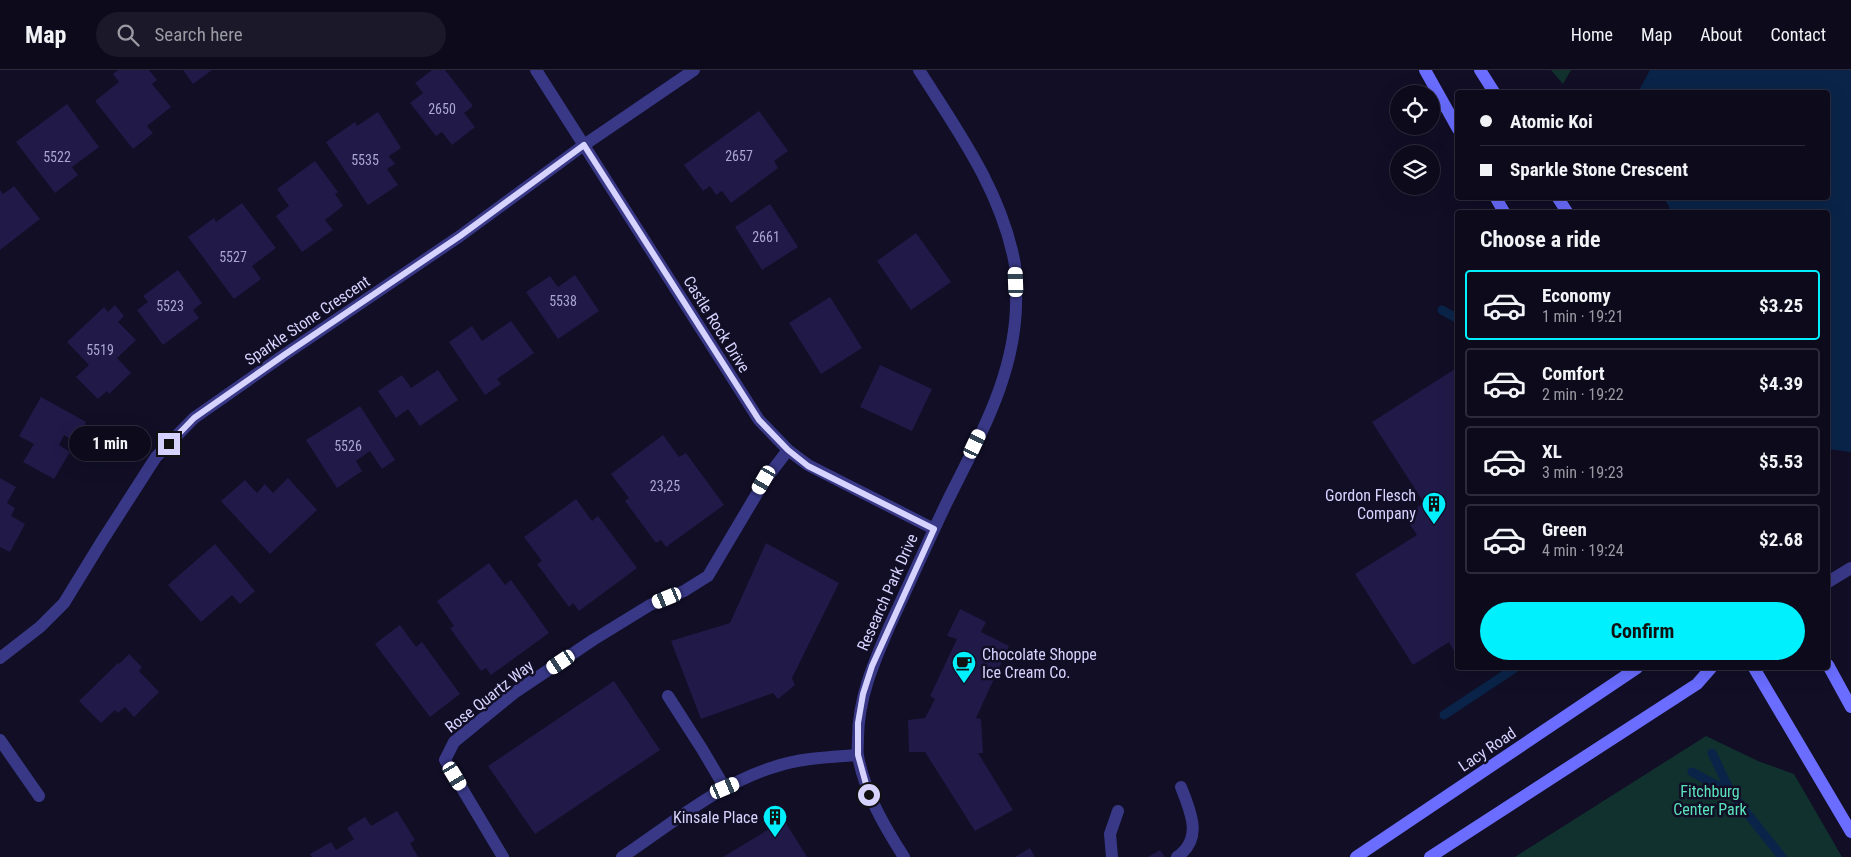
<!DOCTYPE html>
<html lang="en">
<head>
<meta charset="utf-8">
<style>
	body { margin:0; font-family:"Roboto Condensed",sans-serif; background:#1b1829; color:#f1f3f6; height:100vh; display:flex; flex-direction:column; font-size:19px; white-space:nowrap }
	* { box-sizing:border-box; margin:0 }
	p { font-size:16px; color:#9a9aa3 }
	.icon { flex:none; width:28px; height:28px; fill:none; stroke:currentColor; stroke-width:2; stroke-linecap:round; stroke-linejoin:round }
	.map { position:relative; flex:1; overflow:hidden }
	.side { position:absolute; left:1455px; top:140px; width:375px; height:460px; display:flex; flex-direction:column; background:#0d0a1c; border-radius:5px; box-shadow:0 5px 20px #0002,0 0 0 1px #2d2b3b }
	.side>* { flex:none }
	.hud { position:absolute; left:1455px; top:20px; width:375px; height:110px; border-radius:5px; box-shadow:0 5px 20px #0002,0 0 0 1px #2d2b3b; display:grid; align-content:center; height:110px; padding:0 25px; background:#0d0a1c }
	.controls { position:absolute; left:1390px; top:15px; display:grid; gap:10px }
	.controls a { display:grid; place-items:center; width:50px; height:50px; border-radius:50%; background:#0d0a1c; box-shadow:0 5px 20px #0002,0 0 0 1px #2d2b3b; font-size:25px }
	.end { position:absolute; width:22px; height:22px; margin:-11px; border:6px solid #d7d3ff; background:#111; box-shadow:0 0 0 2px #111 }
	.from { border-radius:50% }
	.bubble { position:absolute; height:35px; border-radius:18px; background:#0d0a1c; box-shadow:0 5px 20px #0002,0 0 0 1px #2d2b3b; font-size:16px; font-weight:700; line-height:35px; text-align:center }
	.car { position:absolute; width:15px; height:30px; margin:-15px -8px; border-radius:6px; box-shadow:0 0 4px 1px #0007; background:linear-gradient(#fff 24%,#345 0 40%,#fff 0 76%,#345 0 86%,#fff 0) }
	.hud b { display:flex; align-items:center; gap:18px; height:48px; font-size:19px }
	.hud b+b { border-top:1px solid #2d2b3b }
	.hud i { width:12px; height:12px; background:#f1f3f6 }
	ul { padding:0; list-style:none }
	li { display:flex; align-items:center; gap:15px; height:70px; margin:0 10px 8px; padding:0 15px; border:2px solid #2d2b3b; border-radius:5px }
	li div { flex:1 }
	li b { display:block; font-size:19px }
	li em { font-style:normal; font-weight:700 }
	li.current { border-color:#00f0fe }
	li>.icon { width:45px; height:45px; stroke-width:1.5 }
	h2 { padding:0 25px; font-size:22px; line-height:60px }
	.primary-button { display:flex; gap:10px; margin-top:auto; padding:10px 25px }
	.primary-button a { flex:1; height:58px; border-radius:30px; background:#00f0fe; color:#111; font-size:20px; font-weight:700; line-height:58px; text-align:center }
	header { display:flex; align-items:center; gap:30px; box-sizing:border-box; height:70px; padding:0 25px; background:#0d0a1c; border-bottom:1px solid #2d2b3b }
	header strong { font-size:24px }
	nav { display:flex; gap:28px; margin-inline-start:auto; font-size:18px }
	.search { width:350px; height:45px; background:#1b1829; display:flex; align-items:center; gap:12px; box-sizing:border-box; padding:0 18px; border-radius:28px; color:#9a9aa3; font-size:19px }
	.map>svg:first-child { display:block }
	.green { fill:#11312e }
	.water { fill:#0a2449 }
	.lines { fill:none; stroke-linecap:round; stroke-linejoin:round }
	.stream { stroke:#0a2449; stroke-width:9 }
	.building { fill:#211a48 }
	.service { stroke:#383887; stroke-width:12 }
	.minor { stroke:#383887; stroke-width:12 }
	.tertiary { stroke:#383887; stroke-width:12 }
	.secondary { stroke:#6a6dff; stroke-width:12 }
	.route { stroke:#d7d3ff; stroke-width:6 }
	.labels { text-anchor:middle; stroke-width:5; stroke-linejoin:round; paint-order:stroke }
	.number-label { font-size:14px; fill:#aaa5d1 }
	.street-label { font-size:16px; fill:#d7d3ff; stroke:#110e26 }
	.poi-label { font-size:16px; fill:#d7d3ff; stroke:#110e26; text-anchor:end }
	.park-label { font-size:16px; fill:#5be4bc; stroke:#110e26 }
</style>
</head>
<body>
<header>
<strong>Map</strong>
<div class="search"><svg class="icon" aria-label="search" viewBox="0 0 24 24"><circle cx="10" cy="10" r="6"/><path d="M15 15l6 6"/></svg>Search here</div>
<nav><a>Home</a><a>Map</a><a>About</a><a>Contact</a></nav>
</header>
<div class="map">
<svg width="1851" height="787" viewBox="0 0 1851 787">
	<rect width="100%" height="100%" fill="#110e26"/>
	<path class="green" d="M1551,0H1571L1563,14Z
		M1706,666L1758,691L1794,704L1842,787H1515Z"/>
	<path class="water" d="M1650,0H1851V382L1828,379V142H1672L1664,128H1828V22H1638Z"/>
	<g class="lines">
		<path class="stream" d="M1442,240L1458,249
			M1444,645L1515,598
			M1712,683L1731,723L1782,787
			M1692,702L1731,723"/>
	</g>
	<path class="building" d="M118,0H149L157,10L152,14L171,37L147,56L153,63L133,79L95,31L119,12L113,4Z
		M183,0H212L193,14Z
		M432,0H445L473,36L464,43L475,57L452,75L442,62L436,66L410,33L423,23L415,13Z
		M67,34L99,77L72,97L78,105L55,123L16,72Z
		M759,41L788,81L774,91L778,98L731,133L722,121L716,125L710,116L703,121L684,95Z
		M378,42L401,78L389,86L395,94L387,99L398,115L368,135L326,72L355,52L357,56Z
		M315,91L338,122L335,124L343,136L325,150L333,160L302,182L276,146L289,136L277,119Z
		M14,116L40,149L0,180V120L3,124Z
		M242,133L276,178L252,196L261,209L234,229L188,167L214,148L216,152Z
		M770,134L798,177L762,200L735,157Z
		M916,163L951,212L911,240L877,191Z
		M178,200L202,233L193,240L199,248L163,275L137,240L148,232L143,226Z
		M575,205L599,241L558,269L526,222L550,206L558,217Z
		M830,227L862,278L821,304L789,253Z
		M115,235L124,246L118,252L136,270L117,288L131,303L109,324L107,321L98,329L76,307L89,295L67,272L104,237L108,242Z
		M511,251L534,283L497,309L501,314L485,325L449,272L472,256L482,271Z
		M880,295L932,319L912,361L860,337Z
		M1458,297V582L1455,583L1449,572L1413,595L1355,504L1417,465L1404,446L1424,433L1372,352Z
		M438,300L458,330L420,356L408,339L396,348L378,321L402,305L411,318Z
		M41,327L86,352L75,372L64,365L59,375L70,382L54,409L23,392L34,374L19,366Z
		M360,336L395,390L382,399L370,381L356,391L362,401L337,418L306,370Z
		M663,365L679,387L686,383L724,435L666,477L661,470L656,473L625,431L629,428L611,404Z
		M0,408L16,417L7,433L15,438L11,446L25,454L10,482L0,477Z
		M288,408L317,440L270,484L221,431L245,410L257,423L265,414L273,423Z
		M576,429L592,451L598,446L637,498L579,541L573,533L569,537L537,494L542,491L524,467Z
		M766,473L839,513L792,608L795,615L778,629L773,623L701,649L671,571L730,553Z
		M215,474L255,521L240,534L232,525L201,552L168,515Z
		M489,493L505,515L511,510L549,563L491,605L486,598L481,601L450,558L454,556L437,531Z
		M960,539L986,552L981,562L1009,576L976,648L981,649L983,683H978L1013,740L975,761L925,682H909L908,650L925,648L935,629L930,626L957,569L947,566Z
		M400,555L416,577L422,572L460,624L430,647L375,574Z
		M129,584L142,597L139,601L159,622L134,647L125,637L118,643L115,640L101,653L79,631L118,593L119,594Z
		M614,611L660,680L535,764L488,696Z
		M397,741L415,770L410,773L418,787H312L310,784L331,772L336,780L354,769L347,758L365,747L371,756Z
		M784,750L807,787H723Z
		M1030,778L1035,787H1015Z
		M1160,780L1165,787H1148Z"/>
	<g class="lines">
		<path class="service" d="M668,626L702,679L725,718
			M503,787L445,690L454,672L514,623L593,570L650,535L684,521L708,506L765,410L788,380
			M1112,787L1110,764L1118,741
			M1177,787C1204,768 1190,741 1181,717"/>
		<path class="minor" d="M536,0L759,350L788,380L808,395L934,459
			M0,588L40,557L64,533L102,471L156,387L194,348L284,285L460,166L584,75L694,0
			M0,670L39,726
			M622,787C670,755 718,714 774,697C800,688 830,687 858,685
			M904,787C884,756 865,723 858,686C857,681 858,675 858,669C858,628 874,592 890,555C909,514 927,474 946,434C980,365 1019,300 1016,221C1016,212 1016,203 1015,195C1002,122 958,61 919,0"/>
		<path class="tertiary" d="M1828,512L1851,498"/>
		<path class="secondary" d="M1425,0L1458,59
			M1480,0L1494,22
			M1496,128L1504,142
			M1558,128L1567,142
			M1828,595L1851,637
			M1754,598L1851,762
			M1356,787L1637,598
			M1430,787L1697,614L1711,598"/>
	</g>
	<g class="lines">
		<path class="route" d="M169,374L194,348L284,285L460,166L584,75L759,350L788,380L808,396L934,459L872,596L863,624L858,653V685L869,725"/>
	</g>
	<defs>
		<symbol id="building-pin" viewBox="-11 -11 22 30"><path d="M0 17L-7.5 6A9.5 9.5 0 1 1 7.5 6Z" fill="#00f0fe" stroke="#110e26"/><path d="M-4-6H4V6H1V3H-1V6H-4ZM-2.5-4.3h1.7v1.8h-1.7ZM.8-4.3h1.7v1.8H.8ZM-2.5-1h1.7V.8h-1.7ZM.8-1h1.7V.8H.8Z" fill="#111"/></symbol>
		<symbol id="cafe-pin" viewBox="-11 -11 22 30"><path d="M0 17L-7.5 6A9.5 9.5 0 1 1 7.5 6Z" fill="#00f0fe" stroke="#110e26"/><path d="M-5.5-4.5H6V0H3Q3 3.5 0 3.5H-2.5Q-5.5 3.5-5.5 0ZM3-3.2v2h1.7v-2ZM-6 4.5H4V6H-6Z" fill="#111"/></symbol>
	</defs>
	<g fill-rule="evenodd">
		<use href="#building-pin" x="1420" y="420" width="28" height="38"/>
		<use href="#cafe-pin" x="950" y="579" width="28" height="38"/>
		<use href="#building-pin" x="761" y="733" width="28" height="38"/>
	</g>
	<g class="labels">
		<g class="number-label">
			<text x="442" y="44">2650</text>
			<text x="739" y="91">2657</text>
			<text x="57" y="92">5522</text>
			<text x="365" y="95">5535</text>
			<text x="766" y="172">2661</text>
			<text x="233" y="192">5527</text>
			<text x="563" y="236">5538</text>
			<text x="170" y="241">5523</text>
			<text x="100" y="285">5519</text>
			<text x="348" y="381">5526</text>
			<text x="665" y="421">23,25</text>
		</g>
		<g class="street-label">
			<text transform="translate(307 250) rotate(-34)" y="6">Sparkle Stone Crescent</text>
			<text transform="translate(717 254) rotate(58)" y="6">Castle Rock Drive</text>
			<text transform="translate(887 522) rotate(-66)" y="6">Research Park Drive</text>
			<text transform="translate(489 626) rotate(-38)" y="6">Rose Quartz Way</text>
			<text transform="translate(1487 679) rotate(-34)" y="6">Lacy Road</text>
		</g>
		<g class="poi-label">
			<text x="1416" y="431">Gordon Flesch<tspan x="1416" dy="18">Company</tspan></text>
			<text x="982" y="590" text-anchor="start">Chocolate Shoppe<tspan x="982" dy="18">Ice Cream Co.</tspan></text>
			<text x="758" y="753">Kinsale Place</text>
		</g>
		<g class="park-label">
			<text x="1710" y="727">Fitchburg<tspan x="1710" dy="18">Center Park</tspan></text>
		</g>
	</g>
</svg>
<div class="controls">
<a><svg class="icon" aria-label="locate" viewBox="0 0 24 24"><circle cx="12" cy="12" r="6"/><path d="M12 2v4M12 18v4M2 12h4M18 12h4"/></svg></a>
<a><svg class="icon" aria-label="layers" viewBox="0 0 24 24"><path d="M12 4l9 5-9 5-9-5zM3 14l9 5 9-5"/></svg></a>
</div>
<i class="end from" style="left:869px;top:725px"></i>
<i class="end" style="left:169px;top:374px"></i>
<div class="bubble" style="left:69px;top:356px;width:82px">1 min</div>
<i class="car" style="left:1016px;top:212px;rotate:358deg"></i>
<i class="car" style="left:975px;top:374px;rotate:25deg"></i>
<i class="car" style="left:764px;top:410px;rotate:210deg"></i>
<i class="car" style="left:667px;top:528px;rotate:248deg"></i>
<i class="car" style="left:561px;top:592px;rotate:236deg"></i>
<i class="car" style="left:455px;top:706px;rotate:149deg"></i>
<i class="car" style="left:725px;top:718px;rotate:67deg"></i>
<div class="hud">
<b><i class="from"></i>Atomic Koi</b>
<b><i></i>Sparkle Stone Crescent</b>
</div>
<section class="side">
<h2>Choose a ride</h2>
<ul>
<li class="current"><svg class="icon" aria-label="car" viewBox="0 0 24 24"><path d="M5 17H2v-5l4-1 3-4h7l3 4 3 1v5h-3M9 17h6M6 11h13"/><circle cx="7" cy="17" r="2"/><circle cx="17" cy="17" r="2"/></svg><div><b>Economy</b><p>1 min · 19:21</p></div><em>$3.25</em></li>
<li><svg class="icon" aria-label="car" viewBox="0 0 24 24"><path d="M5 17H2v-5l4-1 3-4h7l3 4 3 1v5h-3M9 17h6M6 11h13"/><circle cx="7" cy="17" r="2"/><circle cx="17" cy="17" r="2"/></svg><div><b>Comfort</b><p>2 min · 19:22</p></div><em>$4.39</em></li>
<li><svg class="icon" aria-label="car" viewBox="0 0 24 24"><path d="M5 17H2v-5l4-1 3-4h7l3 4 3 1v5h-3M9 17h6M6 11h13"/><circle cx="7" cy="17" r="2"/><circle cx="17" cy="17" r="2"/></svg><div><b>XL</b><p>3 min · 19:23</p></div><em>$5.53</em></li>
<li><svg class="icon" aria-label="car" viewBox="0 0 24 24"><path d="M5 17H2v-5l4-1 3-4h7l3 4 3 1v5h-3M9 17h6M6 11h13"/><circle cx="7" cy="17" r="2"/><circle cx="17" cy="17" r="2"/></svg><div><b>Green</b><p>4 min · 19:24</p></div><em>$2.68</em></li>
</ul>
<div class="primary-button"><a>Confirm</a></div>
</section>
</div>
</body>
</html>
